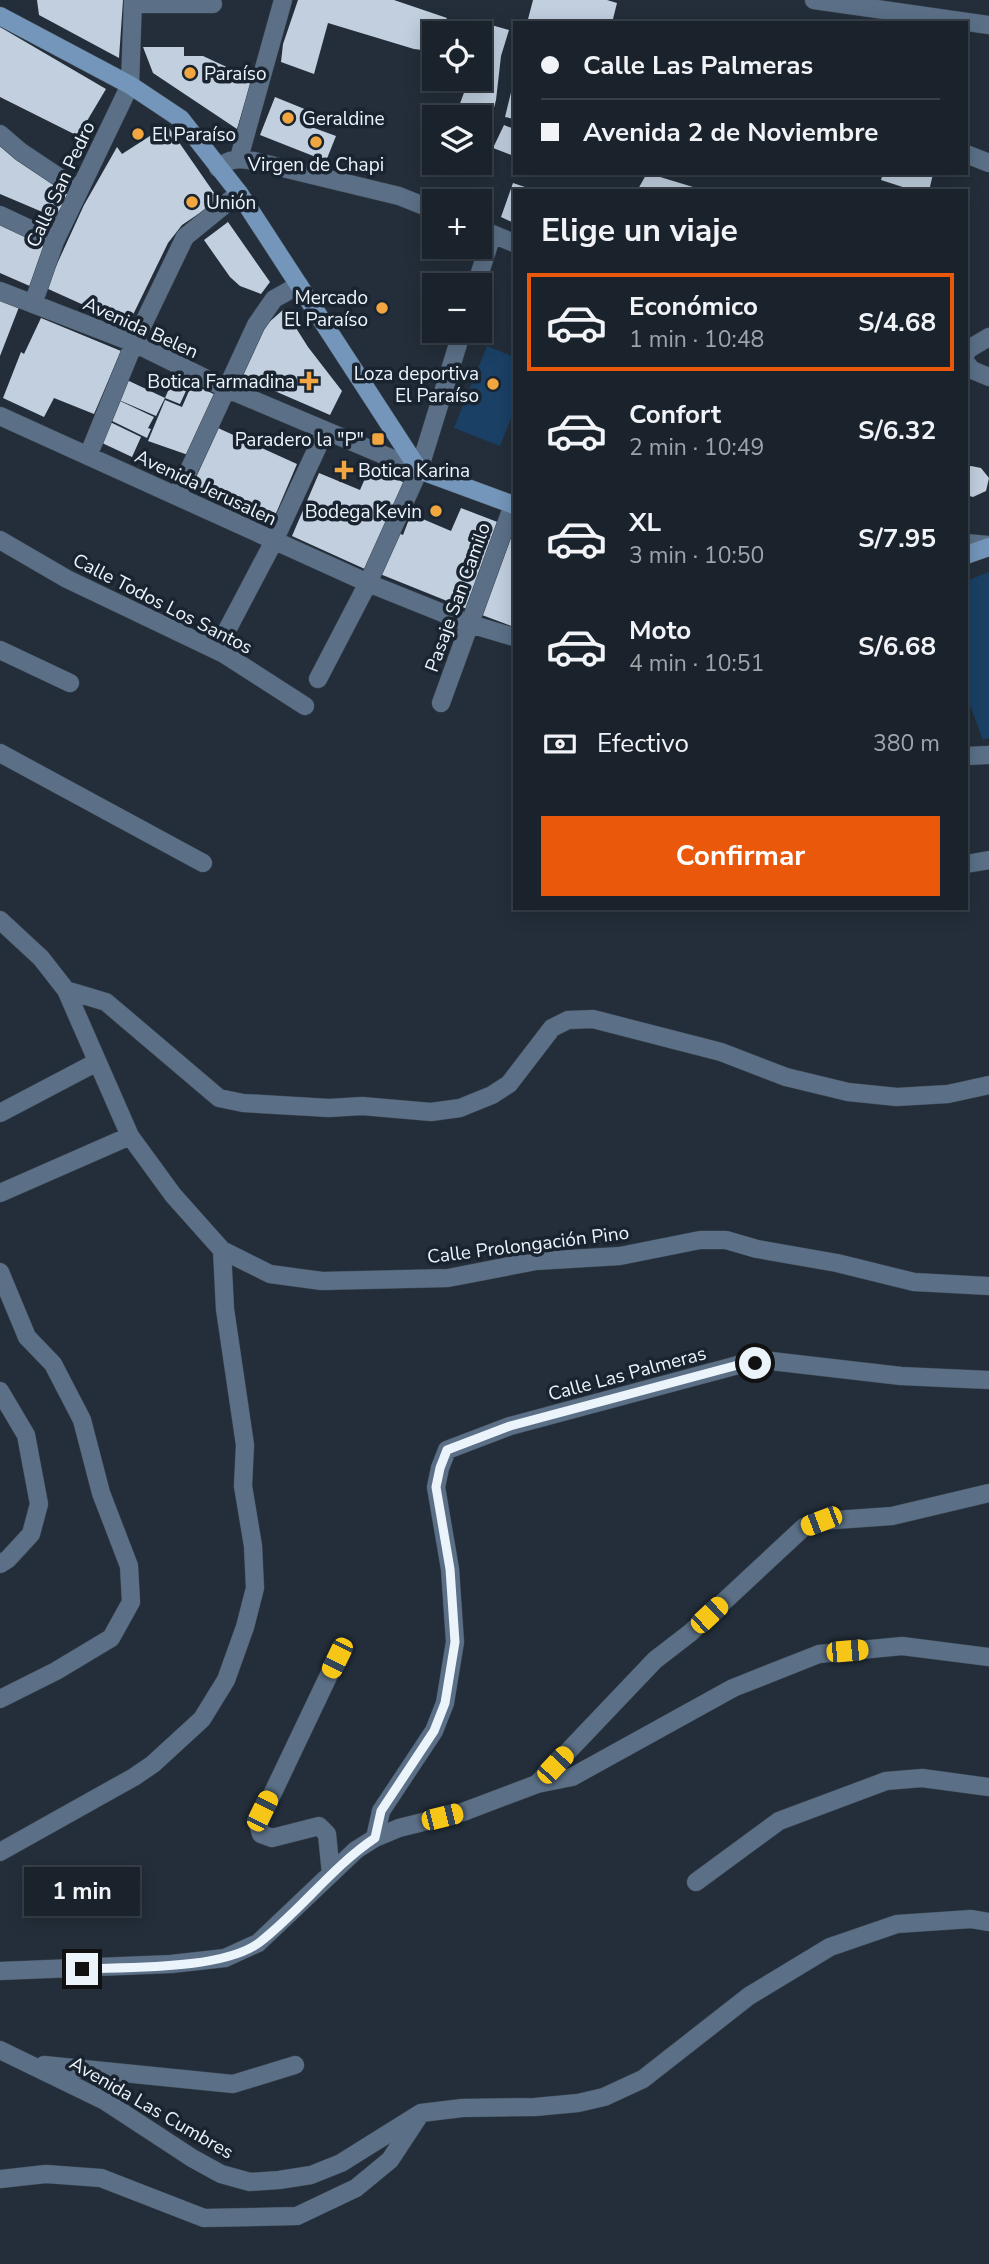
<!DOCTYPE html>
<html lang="es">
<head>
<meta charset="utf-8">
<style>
	body { margin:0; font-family:"Nunito Sans",sans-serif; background:#272f38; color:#f1f3f6; height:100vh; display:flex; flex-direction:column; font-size:26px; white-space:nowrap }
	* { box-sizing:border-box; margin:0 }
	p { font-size:23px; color:#9fa4a9 }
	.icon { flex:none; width:38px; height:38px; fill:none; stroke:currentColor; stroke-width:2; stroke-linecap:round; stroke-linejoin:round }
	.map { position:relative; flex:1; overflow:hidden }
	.panel { position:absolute; left:513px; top:189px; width:455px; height:721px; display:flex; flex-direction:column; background:#1a222c; border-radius:0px; box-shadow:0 4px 18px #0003,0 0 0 2px #383f48 }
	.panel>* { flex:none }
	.top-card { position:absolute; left:513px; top:21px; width:455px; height:154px; border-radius:0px; box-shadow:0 4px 18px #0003,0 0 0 2px #383f48; display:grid; align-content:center; height:154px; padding:0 28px; background:#1a222c }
	.buttons { position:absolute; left:422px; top:21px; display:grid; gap:14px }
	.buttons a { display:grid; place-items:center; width:70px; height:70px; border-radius:0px; background:#1a222c; box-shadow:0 4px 18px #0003,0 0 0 2px #383f48; font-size:35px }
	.end { position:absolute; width:32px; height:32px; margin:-16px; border:9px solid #ebf3fb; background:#111; box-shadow:0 0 0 4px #111 }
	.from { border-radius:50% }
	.bubble { position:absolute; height:49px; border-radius:0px; background:#1a222c; box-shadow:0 4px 18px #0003,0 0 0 2px #383f48; font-size:23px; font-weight:700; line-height:49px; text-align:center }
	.car { position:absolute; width:21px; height:42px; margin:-21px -10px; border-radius:9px; box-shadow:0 0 5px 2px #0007; background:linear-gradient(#f5c518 24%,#345 0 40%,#f5c518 0 76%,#345 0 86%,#f5c518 0) }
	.top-card b { display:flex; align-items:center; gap:24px; height:66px; font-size:26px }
	.top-card b+b { border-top:2px solid #383f48 }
	.top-card i { width:18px; height:18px; background:#f1f3f6 }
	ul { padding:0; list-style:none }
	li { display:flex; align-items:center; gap:21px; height:98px; margin:0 14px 10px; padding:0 14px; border:4px solid transparent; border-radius:0px }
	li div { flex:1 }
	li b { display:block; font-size:26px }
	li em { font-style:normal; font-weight:700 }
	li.selected { border-color:#ea580c }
	li>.icon { width:63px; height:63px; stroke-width:1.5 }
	h2 { padding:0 28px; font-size:32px; line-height:84px }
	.pay { display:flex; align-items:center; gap:18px; height:77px; padding:0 28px; font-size:26px }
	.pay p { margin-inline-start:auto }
	.action { display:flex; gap:14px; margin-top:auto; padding:14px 28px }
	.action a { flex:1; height:80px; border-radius:0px; background:#ea580c; color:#fff; font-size:28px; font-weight:700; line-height:80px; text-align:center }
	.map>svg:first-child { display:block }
	.green { fill:#1a4065 }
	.building { fill:#c1cfdf }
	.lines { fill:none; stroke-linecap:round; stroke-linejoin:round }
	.street-casing { stroke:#3f4a55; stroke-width:19 }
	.secondary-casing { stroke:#3f4a55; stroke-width:19 }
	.street { stroke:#5b7087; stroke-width:18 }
	.secondary { stroke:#7496ba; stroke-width:18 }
	.route { stroke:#ebf3fb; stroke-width:9 }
	.poi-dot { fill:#f1a640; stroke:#1a2430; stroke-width:2.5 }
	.labels { text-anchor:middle; stroke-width:7; stroke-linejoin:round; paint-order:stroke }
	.poi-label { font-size:19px; fill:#ebf3fb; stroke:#1a2430; text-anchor:start }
	.street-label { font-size:19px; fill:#ebf3fb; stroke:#1a2430 }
</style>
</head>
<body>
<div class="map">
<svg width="989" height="2264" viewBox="0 0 989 2264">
	<rect width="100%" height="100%" fill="#232e3a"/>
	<path class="green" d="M487,346L514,357V411L500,446L454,428Z
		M989,572V738L983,740L966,694V581Z"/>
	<path class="building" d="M37,0H123L119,58L39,15Z
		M298,0H394L447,18L439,33H434V43L430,51L414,49L328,23L314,74L281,62L283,44Z
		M533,0H607L617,3L612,23H527Z
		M477,21L509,30L501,56L496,100L489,127L480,144V117H455L465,90L448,85L451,79H480V33H471Z
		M0,27L106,89L78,136L0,97Z
		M143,47H184V56H203L231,69L253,76L237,129L153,73Z
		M513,84H514V119L505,117Z
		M275,97L312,112L306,125L336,136L326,161L260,135Z
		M167,125L219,200L182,225L168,243L128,325L46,288L84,205L117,147L122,154Z
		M504,125L514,129V156L493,148Z
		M0,138L73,191L59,219L0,194Z
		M647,173L693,187L702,191H637Z
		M883,173H929L933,174L929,191H915L881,180Z
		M513,183L534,190L514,191V223L501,217Z
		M0,216L50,240L32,287L0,273Z
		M228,222L270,282L261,294L240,286L230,277L204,240Z
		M0,297L19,307L0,356Z
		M284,309L308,347L342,391L330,415L238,375L259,331Z
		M41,318L121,351L94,414L54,398L44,417L3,398L21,352L24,354Z
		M174,377L190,382L180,404L165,398Z
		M127,380L165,398L156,416L119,400Z
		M192,384L218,396L191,456L148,441L165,400L182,407Z
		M118,400L154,417L148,428L151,429L147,438L108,419Z
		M108,421L141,437L132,457L100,442Z
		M218,428L297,464L271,525L191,488Z
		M971,466L981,468L989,478L986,491L973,497L966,495V467Z
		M370,467L405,483L367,570L292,536L319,473L360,490Z
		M461,508L500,523L467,609L380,574L398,533L403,535L411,514L451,531Z
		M514,529V627L482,615Z"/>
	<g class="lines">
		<defs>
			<path id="street" d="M814,0L989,25
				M133,4H213
				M0,134L21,152L78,190
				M966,154L989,163
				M239,158L283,0
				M218,168C230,158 240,158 254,161L399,196L434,210
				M0,215L55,241
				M480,229L514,243
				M476,285L492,235
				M0,291L134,343L225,388L419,470
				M33,304L55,241L130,85L133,0
				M966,354L967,350L989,337
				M966,363L972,370L989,377
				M0,416L368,583L470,624L514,637
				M88,456L134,343L185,237L239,193
				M177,496L256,325L274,299L299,285
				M0,540L67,579L224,654L305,706
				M966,543L989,545
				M225,634L274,541L325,431
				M0,650L70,683
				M318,679L368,583L419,470L462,331
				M441,703L513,505
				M0,753L203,863
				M966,756L989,755
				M966,864L989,860
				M0,920L41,958L66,990L130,1136L173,1195L222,1250L270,1274L322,1281L448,1278L536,1261L620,1256L700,1240H726L757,1249L837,1263L914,1282L989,1286
				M66,990L106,1002L219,1098L243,1103L329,1108L362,1106L431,1112L460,1108L492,1095L509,1084L552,1028L568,1020L593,1019L721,1052L786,1077L848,1092L897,1097L948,1094L989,1085
				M0,1113L97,1062
				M0,1193L130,1136
				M0,1272L27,1337L53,1364L82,1420L101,1493L129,1566L131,1602L111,1638L56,1671L0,1699
				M0,1391L26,1435L39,1504L31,1534L8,1559L0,1564
				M537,1784L572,1777L733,1688L819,1654L902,1646L989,1657
				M375,1838L381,1811L434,1731L445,1703L455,1642L450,1569L436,1487L440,1468L447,1450L510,1426L738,1365L771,1361L901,1376L989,1380
				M0,1852L134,1777L153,1764L202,1719L226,1680L245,1627L255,1588L253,1546L243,1486L245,1445L225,1309L222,1250
				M331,1874L327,1834L319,1826L272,1838L261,1834L258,1824L337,1658
				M696,1882L779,1821L886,1781L922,1778L989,1787
				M0,1971L171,1964L225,1958L258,1943L356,1850L375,1838L399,1828L463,1812L537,1784L655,1660L690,1633L804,1527L821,1521L892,1516L989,1493
				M0,2050L105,2101L192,2158L221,2174L250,2182L279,2180L311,2175L341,2163L421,2113L462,2108L535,2107L578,2103L604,2097L643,2079L749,1996L830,1947L897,1924L971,1919L989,1922
				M44,2065L233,2084L295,2065
				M0,2179L46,2174L101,2178L204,2218L297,2216L356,2188L390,2160L419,2116"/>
			<path id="secondary" d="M0,16L130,85L181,119L239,193L419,470L514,505
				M966,555L989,547"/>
		</defs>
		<use href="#street" class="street-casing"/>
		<use href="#secondary" class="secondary-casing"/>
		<use href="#street" class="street"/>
		<use href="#secondary" class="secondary"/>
	</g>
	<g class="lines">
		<path class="route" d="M82,1969C128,1967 224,1970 260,1942C301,1910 332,1867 375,1838L381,1811L434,1731L445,1703L455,1642L450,1569L436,1487L440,1468L447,1450L510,1426L738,1365L755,1363"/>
	</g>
	<g class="poi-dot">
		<circle cx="190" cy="73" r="7"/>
		<circle cx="288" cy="118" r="7"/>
		<circle cx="138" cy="134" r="7"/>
		<circle cx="316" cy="142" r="7"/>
		<circle cx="192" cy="202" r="7"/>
		<circle cx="382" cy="308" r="7"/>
		<path d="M305.5 370.5h7v7h7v7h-7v7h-7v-7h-7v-7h7z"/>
		<circle cx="493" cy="384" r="7"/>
		<rect x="371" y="432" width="14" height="14" rx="3.5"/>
		<path d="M340.5 459.5h7v7h7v7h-7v7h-7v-7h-7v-7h7z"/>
		<circle cx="436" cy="511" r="7"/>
	</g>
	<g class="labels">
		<g class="poi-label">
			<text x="204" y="80">Paraíso</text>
			<text x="302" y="125">Geraldine</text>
			<text x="152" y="141">El Paraíso</text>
			<text x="316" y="171" text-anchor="middle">Virgen de Chapi</text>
			<text x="206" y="209">Unión</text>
			<text x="368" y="304" text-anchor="end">Mercado<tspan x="368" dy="22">El Paraíso</tspan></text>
			<text x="479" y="380" text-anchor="end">Loza deportiva<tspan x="479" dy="22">El Paraíso</tspan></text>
			<text x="295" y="388" text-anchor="end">Botica Farmadina</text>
			<text x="364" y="446" text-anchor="end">Paradero la "P"</text>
			<text x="358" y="477">Botica Karina</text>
			<text x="422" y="518" text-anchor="end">Bodega Kevin</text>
		</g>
		<g class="street-label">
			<text transform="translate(60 184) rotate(-65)" y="7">Calle San Pedro</text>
			<text transform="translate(141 327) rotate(24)" y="7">Avenida Belen</text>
			<text transform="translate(206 487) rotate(25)" y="7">Avenida Jerusalen</text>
			<text transform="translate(457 597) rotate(-70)" y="7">Pasaje San Camilo</text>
			<text transform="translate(163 603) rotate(27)" y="7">Calle Todos Los Santos</text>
			<text transform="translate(528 1244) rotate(-7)" y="7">Calle Prolongación Pino</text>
			<text transform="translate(627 1373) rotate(-15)" y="7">Calle Las Palmeras</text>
			<text transform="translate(152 2107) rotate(30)" y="7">Avenida Las Cumbres</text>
		</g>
	</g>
</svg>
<div class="buttons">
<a><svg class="icon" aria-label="locate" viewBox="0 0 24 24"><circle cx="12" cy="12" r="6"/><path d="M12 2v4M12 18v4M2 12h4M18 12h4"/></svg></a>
<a><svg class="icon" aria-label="layers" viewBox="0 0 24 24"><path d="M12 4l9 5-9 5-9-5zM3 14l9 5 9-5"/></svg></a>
<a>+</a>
<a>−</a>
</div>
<i class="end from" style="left:755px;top:1363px"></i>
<i class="end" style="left:82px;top:1969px"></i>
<div class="bubble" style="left:24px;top:1867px;width:116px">1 min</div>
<i class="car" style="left:821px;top:1521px;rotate:249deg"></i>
<i class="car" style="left:709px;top:1615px;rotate:47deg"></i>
<i class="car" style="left:847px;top:1651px;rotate:85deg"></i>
<i class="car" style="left:337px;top:1658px;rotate:206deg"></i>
<i class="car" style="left:555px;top:1765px;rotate:43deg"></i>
<i class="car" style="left:262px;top:1811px;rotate:26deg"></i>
<i class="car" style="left:442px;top:1817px;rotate:76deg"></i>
<div class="top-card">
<b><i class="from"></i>Calle Las Palmeras</b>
<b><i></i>Avenida 2 de Noviembre</b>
</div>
<section class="panel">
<h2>Elige un viaje</h2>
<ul>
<li class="selected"><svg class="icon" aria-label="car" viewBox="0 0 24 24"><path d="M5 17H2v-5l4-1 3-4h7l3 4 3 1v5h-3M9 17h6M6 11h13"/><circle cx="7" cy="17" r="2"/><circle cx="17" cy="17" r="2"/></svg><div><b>Económico</b><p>1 min · 10:48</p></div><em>S/4.68</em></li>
<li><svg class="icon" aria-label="car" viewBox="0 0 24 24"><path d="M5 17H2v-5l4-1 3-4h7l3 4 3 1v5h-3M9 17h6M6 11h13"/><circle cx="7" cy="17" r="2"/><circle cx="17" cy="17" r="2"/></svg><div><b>Confort</b><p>2 min · 10:49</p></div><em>S/6.32</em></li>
<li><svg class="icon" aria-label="car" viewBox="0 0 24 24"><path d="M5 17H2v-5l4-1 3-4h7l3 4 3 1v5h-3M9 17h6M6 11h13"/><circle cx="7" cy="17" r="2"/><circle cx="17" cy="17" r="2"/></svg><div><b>XL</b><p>3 min · 10:50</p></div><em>S/7.95</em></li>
<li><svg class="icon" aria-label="car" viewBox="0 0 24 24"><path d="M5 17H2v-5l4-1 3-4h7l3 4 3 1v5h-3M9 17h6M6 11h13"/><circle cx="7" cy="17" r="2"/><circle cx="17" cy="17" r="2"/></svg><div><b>Moto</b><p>4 min · 10:51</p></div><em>S/6.68</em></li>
</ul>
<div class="pay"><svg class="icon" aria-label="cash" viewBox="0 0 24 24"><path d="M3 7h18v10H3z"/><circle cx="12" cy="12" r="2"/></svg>Efectivo<p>380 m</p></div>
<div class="action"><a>Confirmar</a></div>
</section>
</div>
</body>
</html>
